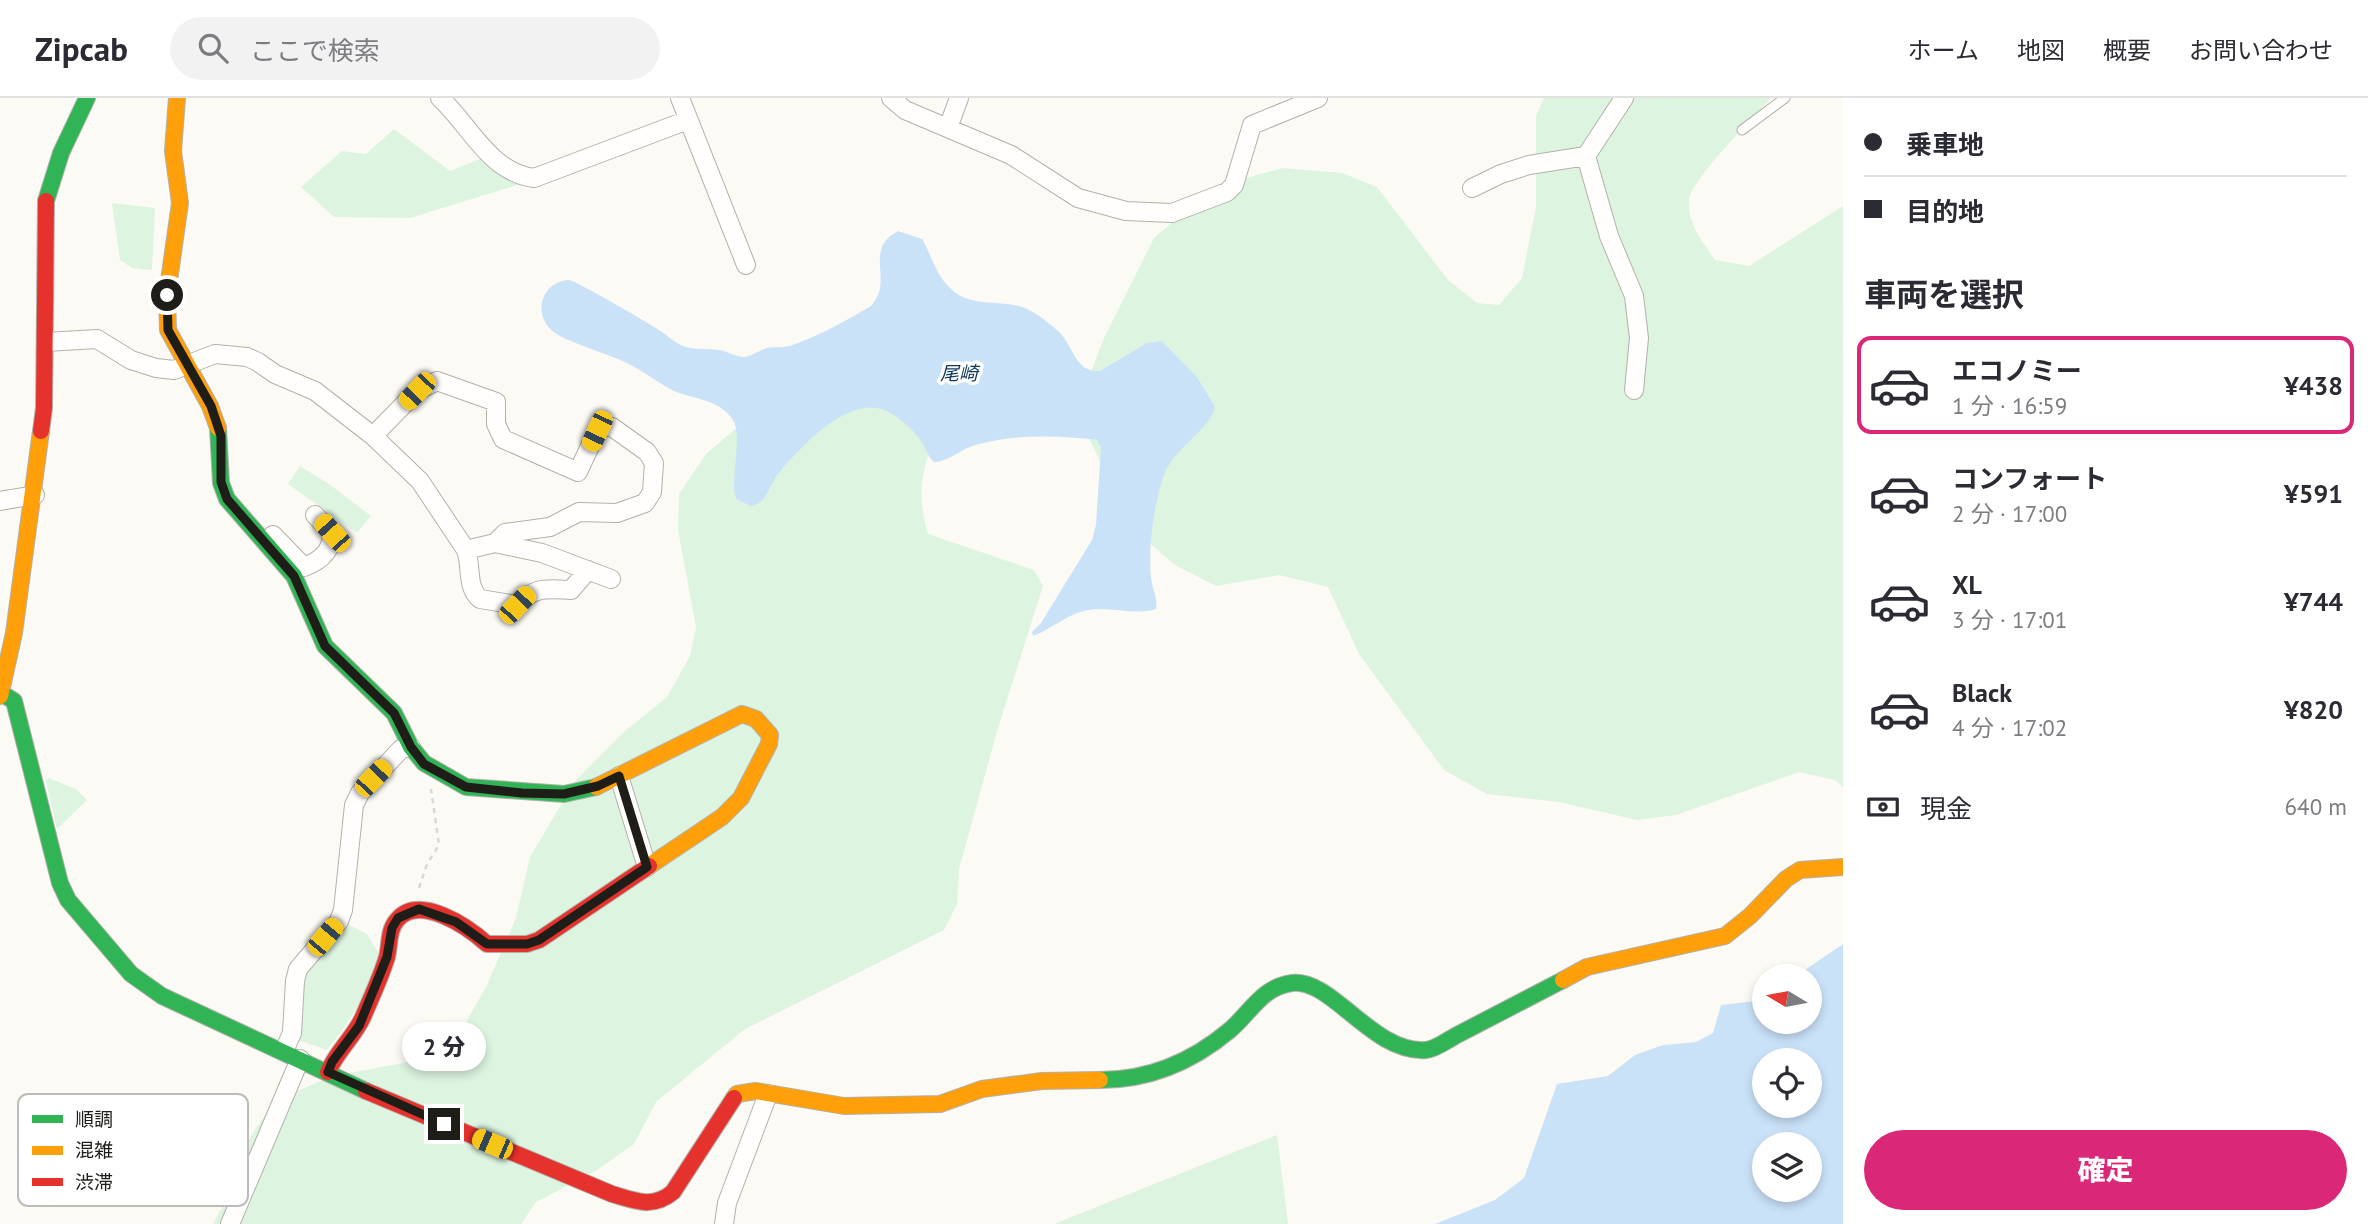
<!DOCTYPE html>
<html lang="ja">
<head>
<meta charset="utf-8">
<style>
	body { margin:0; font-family:"PT Sans","Noto Sans JP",sans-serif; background:#f2f2f3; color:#2b2b33; height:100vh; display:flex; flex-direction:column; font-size:26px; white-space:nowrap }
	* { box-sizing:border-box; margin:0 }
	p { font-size:23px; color:#7c7c81 }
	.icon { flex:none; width:38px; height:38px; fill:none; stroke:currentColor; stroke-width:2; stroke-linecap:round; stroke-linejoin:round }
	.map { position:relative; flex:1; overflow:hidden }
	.details { display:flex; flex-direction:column; background:#fff; width:525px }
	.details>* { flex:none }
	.banner { display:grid; align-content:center; height:154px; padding:0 21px; background:#fff }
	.needle { width:46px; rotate:280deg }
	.controls { position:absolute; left:1752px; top:866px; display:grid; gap:14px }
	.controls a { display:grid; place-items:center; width:70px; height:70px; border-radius:50%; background:#fff; box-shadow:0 4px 10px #0003; font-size:35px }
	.end { position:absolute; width:32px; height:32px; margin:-16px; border:9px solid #1e1d18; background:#fff; box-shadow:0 0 0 4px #fff }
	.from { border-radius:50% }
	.bubble { position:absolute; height:49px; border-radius:24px; background:#fff; box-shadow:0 4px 10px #0003; font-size:23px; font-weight:800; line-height:49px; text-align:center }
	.car { position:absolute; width:21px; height:42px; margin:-21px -10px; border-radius:9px; box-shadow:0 0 5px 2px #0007; background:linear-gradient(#f5c518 24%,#345 0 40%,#f5c518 0 76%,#345 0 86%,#f5c518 0) }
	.banner b { display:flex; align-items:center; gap:24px; height:66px; font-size:26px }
	.banner b+b { border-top:2px solid #e1e1e2 }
	.banner i { width:18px; height:18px; background:#2b2b33 }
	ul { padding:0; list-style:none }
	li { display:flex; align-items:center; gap:21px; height:98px; margin:0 14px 10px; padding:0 7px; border:4px solid transparent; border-radius:14px }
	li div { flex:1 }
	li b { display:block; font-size:26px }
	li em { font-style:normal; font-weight:800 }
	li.on { border-color:#db2777 }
	li>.icon { width:63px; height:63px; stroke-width:1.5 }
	h2 { padding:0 21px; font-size:32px; line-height:84px }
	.pay { display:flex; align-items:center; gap:18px; height:77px; padding:0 21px; font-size:26px }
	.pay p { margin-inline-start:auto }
	.primary-button { display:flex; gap:14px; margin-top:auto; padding:14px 21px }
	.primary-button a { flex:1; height:80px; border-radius:42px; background:#db2777; color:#fff; font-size:28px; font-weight:800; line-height:80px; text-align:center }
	header { display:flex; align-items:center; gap:42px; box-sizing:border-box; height:98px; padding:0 35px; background:#fff; border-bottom:2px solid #e1e1e2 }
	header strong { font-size:33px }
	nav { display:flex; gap:38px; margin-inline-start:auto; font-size:24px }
	.search { width:490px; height:63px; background:#f2f2f3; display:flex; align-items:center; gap:18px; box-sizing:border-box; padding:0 24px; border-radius:38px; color:#7c7c81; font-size:26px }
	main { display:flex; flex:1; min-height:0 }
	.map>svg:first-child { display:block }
	.green { fill:#ddf4e1 }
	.water { fill:#cae2f8; fill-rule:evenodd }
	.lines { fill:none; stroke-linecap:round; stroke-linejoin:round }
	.lane-casing { stroke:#b2b1ab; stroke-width:11 }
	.street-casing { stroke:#b2b1ab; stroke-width:20 }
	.fast-casing { stroke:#b2b1ab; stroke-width:18 }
	.slow-casing { stroke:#b2b1ab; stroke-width:18 }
	.jam-casing { stroke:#b2b1ab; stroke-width:18 }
	.path { stroke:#d8d8d6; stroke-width:2.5; stroke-dasharray:5 5; stroke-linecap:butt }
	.lane { stroke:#fffefd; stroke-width:9 }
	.street { stroke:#fffefd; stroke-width:18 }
	.fast { stroke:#30b455; stroke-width:16 }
	.slow { stroke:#ff9f0a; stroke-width:16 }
	.jam { stroke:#e5322d; stroke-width:16 }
	.route { stroke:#1e1d18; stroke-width:9 }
	.labels { text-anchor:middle; stroke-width:7; stroke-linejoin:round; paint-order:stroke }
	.water-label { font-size:19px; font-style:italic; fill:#0d395d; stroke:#fff }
	.key { fill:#fff; stroke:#bcbbba; stroke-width:2 }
	.key-label { font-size:19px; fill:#1e1d18 }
</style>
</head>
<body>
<header>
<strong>Zipcab</strong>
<div class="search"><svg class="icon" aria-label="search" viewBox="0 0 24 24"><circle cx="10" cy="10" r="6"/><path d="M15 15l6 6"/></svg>ここで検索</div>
<nav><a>ホーム</a><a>地図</a><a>概要</a><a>お問い合わせ</a></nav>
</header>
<main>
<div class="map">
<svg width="1843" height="1126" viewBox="0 0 1843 1126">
	<rect width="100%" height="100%" fill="#fcfaf4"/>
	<path class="green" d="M1544,0H1771C1755,18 1690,83 1689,102C1687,126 1703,144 1715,162L1749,168L1843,108V689L1835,682L1799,674L1676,717L1637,722L1559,704L1487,696L1444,672L1359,556L1328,489L1279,477L1216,488L1175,467L1133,431L1084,330V292L1104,240L1154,140L1212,90L1282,70L1342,75L1377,89L1448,182L1477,205L1499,207L1522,180L1536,109V18Z
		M394,31L450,73L482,60L524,85L410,120L334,119L301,89L342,53L366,56Z
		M112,105L155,110L152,172L132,170L120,162Z
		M826,273L941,317C927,364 913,386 928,436L1034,472L1043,488L998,630L959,771L957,806L944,832L745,931L656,1004L634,1046L597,1072L536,1104L521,1126H213L224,1106L241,1053L275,1002L333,978L414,963L460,935L486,889L516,820L530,759L575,683L625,633L667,599L690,558L696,529L678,432L679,396L706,356L755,314Z
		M300,368L329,386L371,418L357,435L288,386Z
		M49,680L76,691L87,702L57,731L46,683Z
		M345,825L367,836L380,857C370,892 350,924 327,952L295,941L304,906L301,897L303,875Z
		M1277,1037L1288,1126H1054Z"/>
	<path class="water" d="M898,133L922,141C932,158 936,178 952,192C971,210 1002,201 1025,210C1035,214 1052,227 1060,235C1074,250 1076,275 1100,273L1147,245L1162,243L1197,279L1215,309C1209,333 1173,351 1164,377C1154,404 1148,451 1151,479C1152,491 1158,499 1156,511C1134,518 1111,508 1089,512C1070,514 1052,531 1033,538L1032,534L1041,525L1092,442L1096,427L1101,350L1097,342C1057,337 1014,336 975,347C961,351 948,364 934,364C928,359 927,353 923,346C915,334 905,324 892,316C854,290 801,348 778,376C769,387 767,406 751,408L736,401L734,392C733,375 741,337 734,324C723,302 693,301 674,293C658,285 645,274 629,266C606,255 582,249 560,238C529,222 540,183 569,182C575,182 656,229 665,236C687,255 693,249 719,252C727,253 736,259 744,259C753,258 756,254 764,251C772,248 782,250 790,248C818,238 846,223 871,208C895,182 862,152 898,133Z
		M1843,846V1126H1435L1495,1102L1524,1080L1557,986L1608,978L1635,957L1663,947L1696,944L1713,935L1721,907L1764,902V924H1810V878H1796ZM1764,962H1810V1008H1764ZM1764,1046H1810V1092H1764Z"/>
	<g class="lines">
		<defs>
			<path id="lane" d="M1742,32L1785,0"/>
			<path id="street" d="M440,0C470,27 489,74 534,80L688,22
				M680,0L746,167
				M891,0L905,12L1011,57L1078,100L1126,113L1172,115L1227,94L1234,87L1252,27L1318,0
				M1624,0L1586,58L1609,138L1634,198L1639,240L1634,292
				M948,30L959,0
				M1472,90L1501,76L1529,67L1586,58
				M46,244L97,241L131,262L156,270L174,272L215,256L247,259L258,264L275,276L315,293L373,338L420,383L466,452C472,469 466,489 480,501L517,507C535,488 546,491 571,492L588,472
				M373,338L417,293L437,283L496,304V326L503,341L578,374L597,333L605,328L612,329L647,354L654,365L652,394L645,405L617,415L579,414L550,429L505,435L495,445L466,452
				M0,403L35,397
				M273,437L304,469C320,463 332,454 332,435L315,417
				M495,445L542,455L611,481
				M619,678L647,769
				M284,953L292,935L295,883L298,871L339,823L343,812L354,707L360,695L401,651L411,649
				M230,1126L300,961
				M724,1126L727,1105L768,996"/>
			<path id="fast" d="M46,103L61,55L87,0
				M218,330L221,385L227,401L294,478L325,548L394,615L411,649L424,665L466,689L564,696L596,689
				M1,595L14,603L60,785L68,802L131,876L162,898L366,993
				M1100,982C1150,982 1192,964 1230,932C1251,914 1262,889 1292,885C1332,880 1373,956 1426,952C1437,951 1450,940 1459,936C1494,918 1529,900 1563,882"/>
			<path id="slow" d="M177,0L173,53L180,105L167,197L168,232L210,308L218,330
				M0,598L14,535L41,333
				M596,689L742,616L756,621L770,637L769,646L741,700L722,719L649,768
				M1563,882L1587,869L1725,838L1750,818L1786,781L1800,772L1843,769
				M734,1000L737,996L756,993L844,1008L940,1006L982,991L1042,983L1100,982"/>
			<path id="jam" d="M41,333L44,310L46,103
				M328,974C336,954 354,939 363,919C371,900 381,879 387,859C390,847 388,832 397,822C419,795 468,829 487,846H527L539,842L649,768
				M366,993L612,1096C635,1103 653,1111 673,1094L734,1000"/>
		</defs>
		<use href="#lane" class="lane-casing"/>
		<use href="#street" class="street-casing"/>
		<use href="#fast" class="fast-casing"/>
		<use href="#slow" class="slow-casing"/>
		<use href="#jam" class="jam-casing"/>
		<path class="path" d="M419,790L427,766L439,747L431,691"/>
		<use href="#lane" class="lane"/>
		<use href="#street" class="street"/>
		<use href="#fast" class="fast"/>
		<use href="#slow" class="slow"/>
		<use href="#jam" class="jam"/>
	</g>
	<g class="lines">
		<path class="route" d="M167,197L168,232L211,308L221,338V384L227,401L294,478L325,548L394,615L411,649L424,666L466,689L522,695L564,696L598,688L619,678L647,769L539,842L527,846H487L456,824L419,811L398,820L392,830L387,859L359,928L332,964L328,974L444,1026"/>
	</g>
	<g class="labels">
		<g class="water-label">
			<text x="959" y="282">尾崎</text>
		</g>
	</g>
	<rect x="18" y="996" width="230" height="112" rx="10" class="key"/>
	<rect x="32" y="1017" width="31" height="8" fill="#30b455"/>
	<rect x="32" y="1048" width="31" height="9" fill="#ff9f0a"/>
	<rect x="32" y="1080" width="31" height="8" fill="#e5322d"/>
	<g class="key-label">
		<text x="75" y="1028">順調</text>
		<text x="75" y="1059">混雑</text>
		<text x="75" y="1091">渋滞</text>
	</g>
</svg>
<div class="controls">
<a><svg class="needle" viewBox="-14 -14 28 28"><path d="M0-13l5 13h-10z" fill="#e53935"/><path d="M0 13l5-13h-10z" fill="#7c7c81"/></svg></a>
<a><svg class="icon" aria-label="locate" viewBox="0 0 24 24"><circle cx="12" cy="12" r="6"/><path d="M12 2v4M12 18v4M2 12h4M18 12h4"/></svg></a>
<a><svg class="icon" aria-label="layers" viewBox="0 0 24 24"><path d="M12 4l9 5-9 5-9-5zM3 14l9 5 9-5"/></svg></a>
</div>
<i class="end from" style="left:167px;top:197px"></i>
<i class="end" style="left:444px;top:1026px"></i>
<div class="bubble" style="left:402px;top:924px;width:84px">2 分</div>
<i class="car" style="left:417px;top:293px;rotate:224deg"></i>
<i class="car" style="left:597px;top:333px;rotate:205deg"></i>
<i class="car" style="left:332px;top:435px;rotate:318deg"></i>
<i class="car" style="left:517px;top:507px;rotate:43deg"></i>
<i class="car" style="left:373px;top:680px;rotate:44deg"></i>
<i class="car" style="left:325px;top:839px;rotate:40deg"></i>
<i class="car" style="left:492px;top:1046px;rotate:293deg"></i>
</div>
<section class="details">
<div class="banner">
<b><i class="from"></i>乗車地</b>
<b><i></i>目的地</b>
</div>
<h2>車両を選択</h2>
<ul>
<li class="on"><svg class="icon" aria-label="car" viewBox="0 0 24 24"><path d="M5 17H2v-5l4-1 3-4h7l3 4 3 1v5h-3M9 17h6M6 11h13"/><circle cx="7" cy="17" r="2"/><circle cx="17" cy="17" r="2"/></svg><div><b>エコノミー</b><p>1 分 · 16:59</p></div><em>¥438</em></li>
<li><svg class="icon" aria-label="car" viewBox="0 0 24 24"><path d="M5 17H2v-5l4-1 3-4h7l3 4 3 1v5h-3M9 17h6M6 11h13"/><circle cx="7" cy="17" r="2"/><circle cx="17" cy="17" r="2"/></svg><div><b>コンフォート</b><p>2 分 · 17:00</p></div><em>¥591</em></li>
<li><svg class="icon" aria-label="car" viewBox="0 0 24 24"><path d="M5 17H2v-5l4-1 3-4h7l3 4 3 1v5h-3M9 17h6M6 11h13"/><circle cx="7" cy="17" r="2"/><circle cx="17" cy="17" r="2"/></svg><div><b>XL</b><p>3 分 · 17:01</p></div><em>¥744</em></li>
<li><svg class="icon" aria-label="car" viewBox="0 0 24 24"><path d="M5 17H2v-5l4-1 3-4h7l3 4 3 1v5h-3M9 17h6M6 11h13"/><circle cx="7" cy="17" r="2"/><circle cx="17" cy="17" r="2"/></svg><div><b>Black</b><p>4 分 · 17:02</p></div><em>¥820</em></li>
</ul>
<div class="pay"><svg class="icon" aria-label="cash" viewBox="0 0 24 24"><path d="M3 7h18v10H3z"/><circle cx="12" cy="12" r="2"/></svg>現金<p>640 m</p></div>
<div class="primary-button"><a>確定</a></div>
</section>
</main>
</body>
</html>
